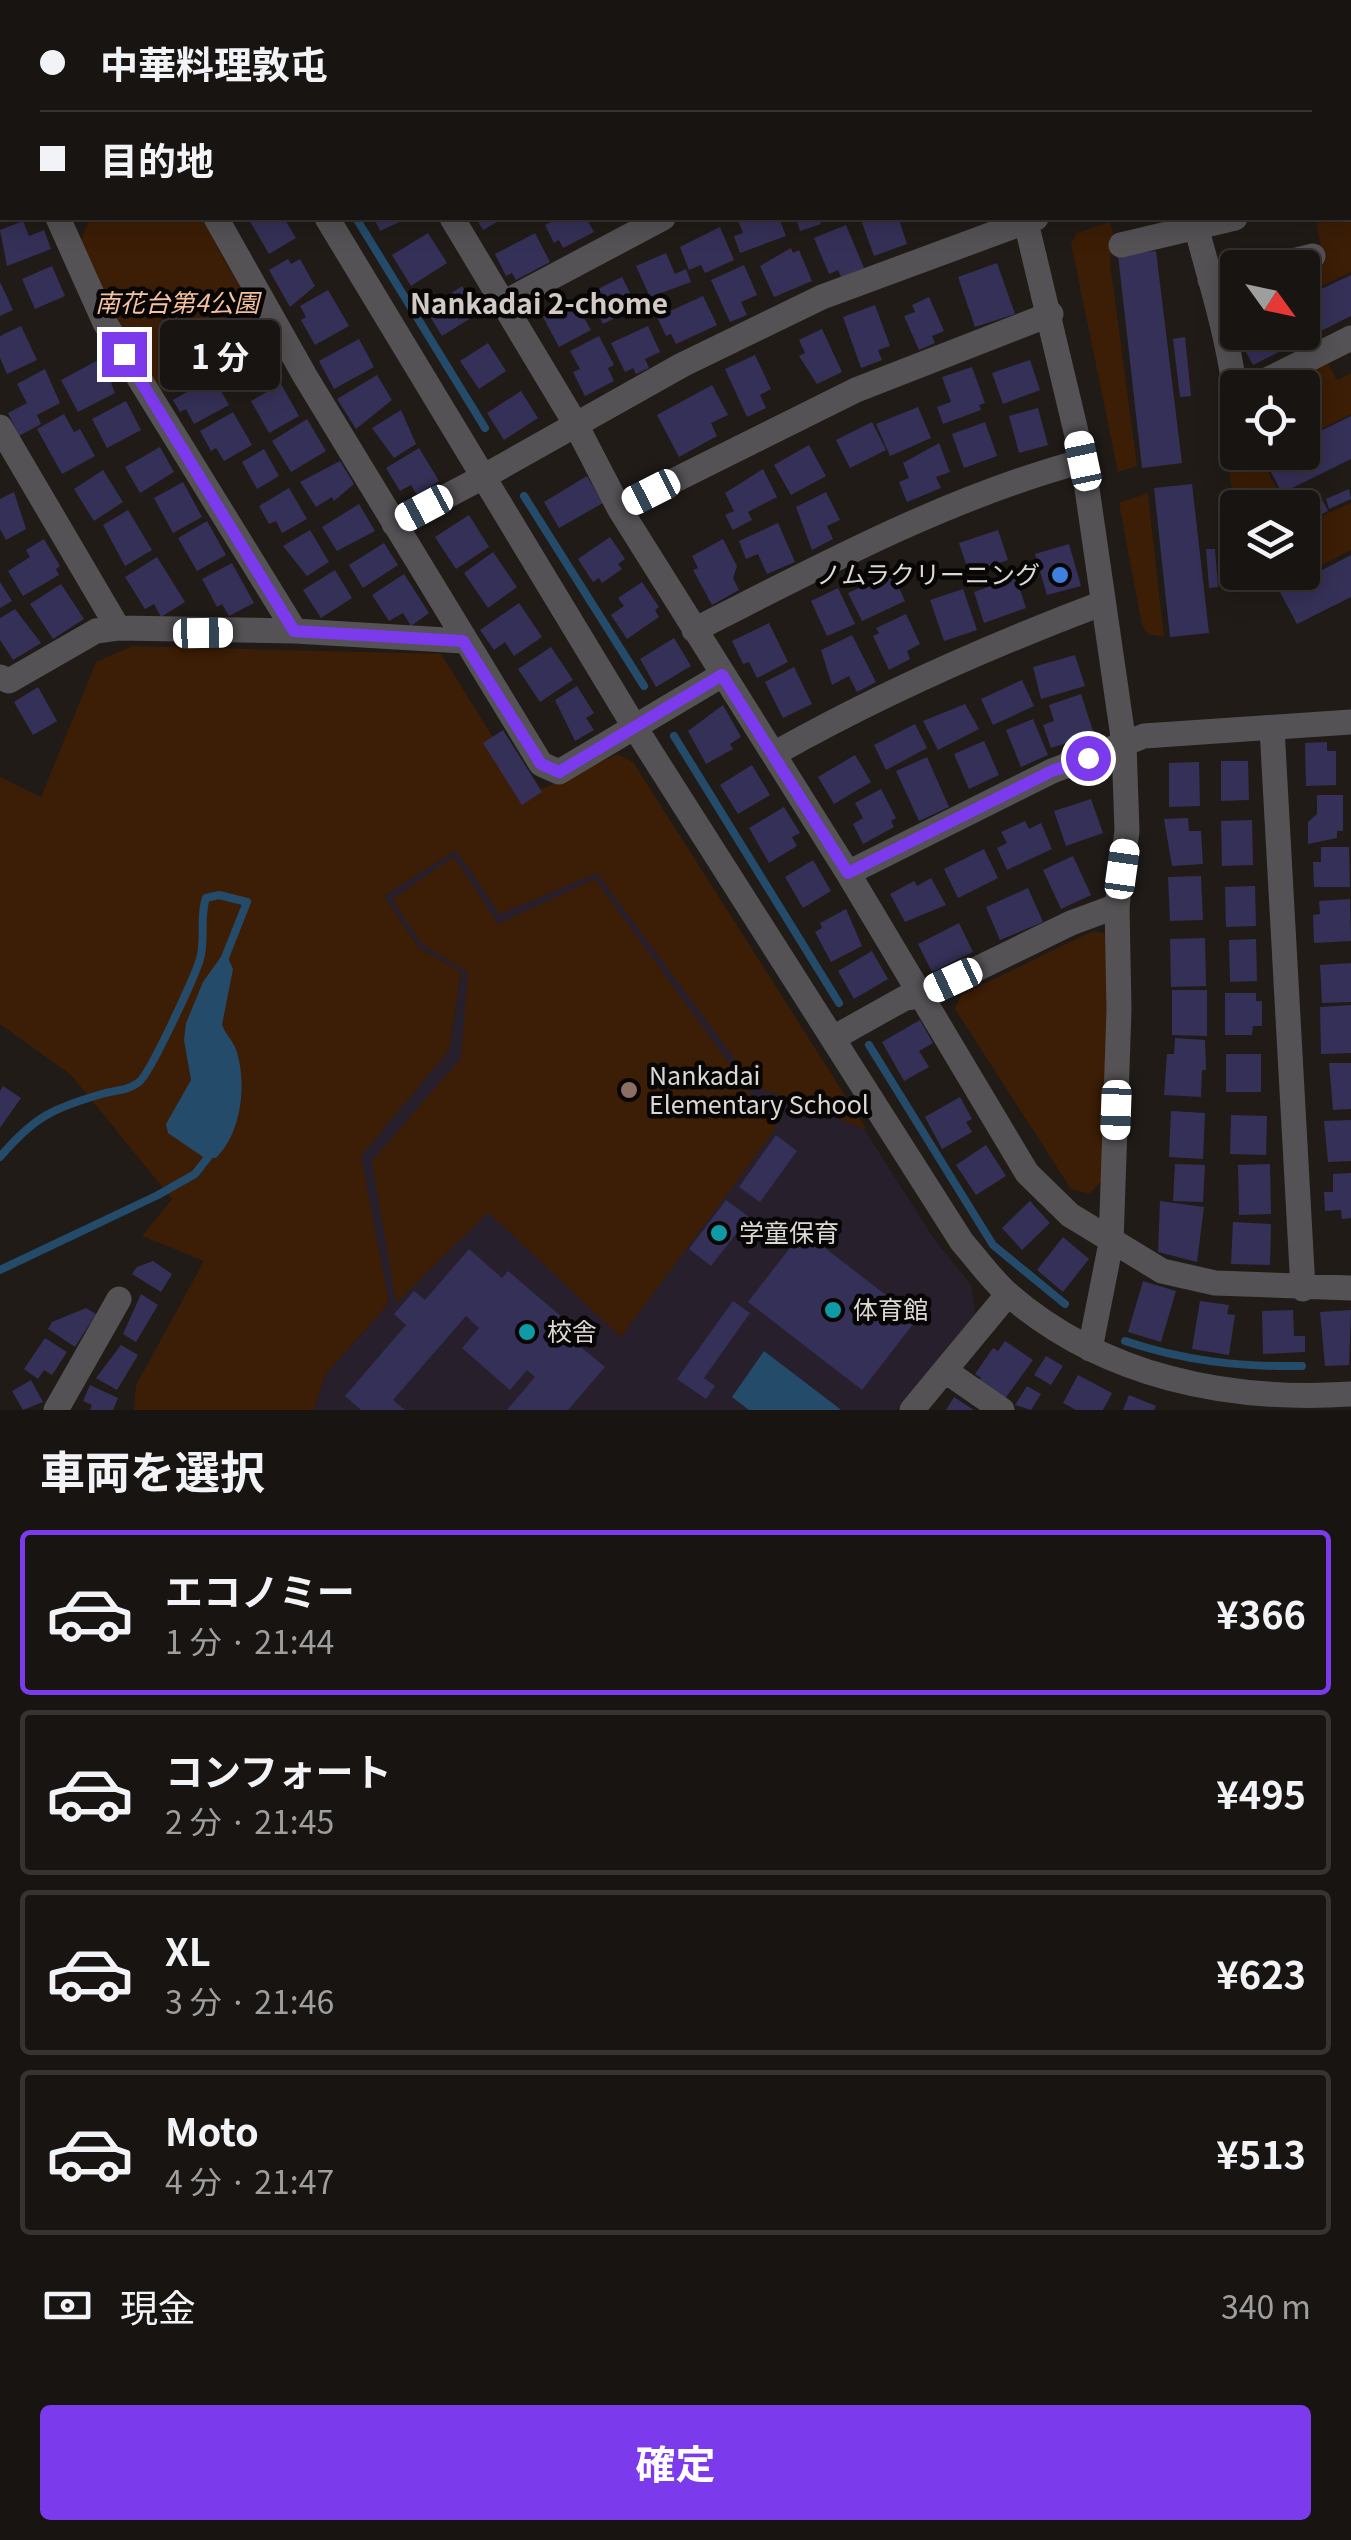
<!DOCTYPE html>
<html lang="ja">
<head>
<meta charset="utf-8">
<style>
	body { margin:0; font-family:Georgia,"Noto Sans JP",serif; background:#211d1a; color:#f1f3f6; height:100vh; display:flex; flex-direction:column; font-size:38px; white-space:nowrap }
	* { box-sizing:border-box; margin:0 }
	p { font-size:32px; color:#9f9e9f }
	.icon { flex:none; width:55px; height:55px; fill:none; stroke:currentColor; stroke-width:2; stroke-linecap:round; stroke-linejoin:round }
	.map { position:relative; height:1410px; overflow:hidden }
	.sheet { display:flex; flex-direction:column; background:#181411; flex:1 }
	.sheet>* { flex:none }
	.top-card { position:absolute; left:0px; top:0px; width:1352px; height:220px; box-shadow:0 5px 25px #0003,0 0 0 2px #363331; display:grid; align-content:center; height:220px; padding:0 40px; background:#181411 }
	.needle { width:65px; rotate:123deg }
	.controls { position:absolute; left:1220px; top:250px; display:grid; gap:20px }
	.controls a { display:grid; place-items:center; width:100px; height:100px; border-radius:10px; background:#181411; box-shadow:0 5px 25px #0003,0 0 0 2px #363331; font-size:50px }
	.end { position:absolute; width:45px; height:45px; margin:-22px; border:12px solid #7c3aed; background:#fff; box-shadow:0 0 0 5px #fff }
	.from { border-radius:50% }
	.bubble { position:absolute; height:70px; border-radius:10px; background:#181411; box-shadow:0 5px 25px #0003,0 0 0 2px #363331; font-size:32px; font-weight:700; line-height:70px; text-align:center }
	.car { position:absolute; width:30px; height:60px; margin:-30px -15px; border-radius:12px; box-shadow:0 0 8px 2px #0007; background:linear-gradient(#fff 24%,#345 0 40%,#fff 0 76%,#345 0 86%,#fff 0) }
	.top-card b { display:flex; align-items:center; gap:35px; height:95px; font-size:38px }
	.top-card b+b { border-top:2px solid #363331 }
	.top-card i { width:25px; height:25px; background:#f1f3f6 }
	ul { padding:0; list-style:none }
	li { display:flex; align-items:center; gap:30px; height:165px; margin:0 20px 15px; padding:0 20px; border:5px solid #363331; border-radius:10px }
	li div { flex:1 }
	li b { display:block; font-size:38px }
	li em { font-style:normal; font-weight:700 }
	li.selected { border-color:#7c3aed }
	li>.icon { width:90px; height:90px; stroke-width:1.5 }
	h2 { padding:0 40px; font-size:45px; line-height:120px }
	.pay { display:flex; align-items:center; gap:25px; height:110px; padding:0 40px; font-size:38px }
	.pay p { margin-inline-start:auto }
	.cta { display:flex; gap:20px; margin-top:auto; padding:20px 40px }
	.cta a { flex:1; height:115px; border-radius:10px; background:#7c3aed; color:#fff; font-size:40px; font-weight:700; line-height:115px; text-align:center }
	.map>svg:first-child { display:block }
	.education { fill:#281f2d }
	.green { fill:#3c1d05 }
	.water { fill:#244b69 }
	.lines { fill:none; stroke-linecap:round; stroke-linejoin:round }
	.stream { stroke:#244b69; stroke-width:8 }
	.building { fill:#353057 }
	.minor { stroke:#545255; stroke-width:25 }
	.tertiary { stroke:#545255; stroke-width:25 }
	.route { stroke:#7c3aed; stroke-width:12 }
	.shop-dot { fill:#3f7fe0; stroke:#080605; stroke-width:4 }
	.education-dot { fill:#8d6e63; stroke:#080605; stroke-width:4 }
	.culture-dot { fill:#0f9aa8; stroke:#080605; stroke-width:4 }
	.labels { text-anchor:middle; stroke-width:9; stroke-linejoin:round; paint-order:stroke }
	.park-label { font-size:25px; font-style:italic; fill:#f8c29f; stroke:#080605 }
	.poi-label { font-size:25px; fill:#dcd8d6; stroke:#080605; text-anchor:start }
	.neighbourhood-label { font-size:28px; font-weight:bold; fill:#d2cac5; stroke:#080605 }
</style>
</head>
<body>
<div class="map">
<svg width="1351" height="1410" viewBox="0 0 1351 1410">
	<rect width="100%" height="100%" fill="#201b17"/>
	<path class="education" d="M632,763L932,1236L971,1285L975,1314L897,1410H314L325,1375L389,1303L360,1156L449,1050L461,972L419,948L384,896L456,850Z"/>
	<path class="green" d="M1351,217V272L1303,295V268L1324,262L1316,223Z
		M101,218H205L218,249L267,333L158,395L112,317L81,240L88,223Z
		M1110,222L1114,238L1110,263L1137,466L1118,472L1071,243L1077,233Z
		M1328,363L1337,380L1351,373V414L1303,438L1302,388H1298L1307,383L1301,367Z
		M1239,453H1272L1261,459L1284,501L1271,507L1238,508L1237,516L1227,461L1239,459Z
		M1148,493L1164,637L1148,634L1142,625L1119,503Z
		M1351,503V550L1267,593L1265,573L1302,572L1303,538L1313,532L1308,522Z
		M133,646L441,654L529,795L618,754L633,762L867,1130L755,1086L597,873L500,914L456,850L384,896L419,948L461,972L449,1050L361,1156L389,1303L325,1375L314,1410H134L136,1385L204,1261L142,1236L172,1199L72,1076L0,1024V777L41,797L96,662Z
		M454,857L498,924L595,879L776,1128L621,1337L488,1212L396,1303L372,1161L461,1058L468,972L422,944L392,899Z
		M1093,931L1108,934L1113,947L1101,1181L1090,1194L1071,1189L955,1009L961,995Z"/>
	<path class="water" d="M225,951L233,969L222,1025C226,1035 234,1042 237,1052C247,1087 241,1133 216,1158L203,1157L168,1133L166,1124L191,1080L184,1040L186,1023L203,982Z
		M764,1351L840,1409V1410H749L732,1397Z"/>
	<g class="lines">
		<path class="stream" d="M265,0L266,2
			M356,218L485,428
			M524,496L644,686
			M674,736L839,1003
			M869,1045L993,1245L1065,1304
			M0,1157C34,1117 53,1108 102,1094C115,1090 128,1091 139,1082C150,1074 195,976 200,959C206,938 199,917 206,898L219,895L247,902L224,960
			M0,1270L158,1195L195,1174L213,1151
			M1125,1341C1184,1361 1240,1367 1302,1366"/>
	</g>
	<path class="building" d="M248,218H284L296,238L269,254Z
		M374,218H408L380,231Z
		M476,218H504L483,230Z
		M559,218H586L594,232L563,248L559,240L554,243L545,225Z
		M737,218H779L786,236L740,253L734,236L743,233Z
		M796,218H819L821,224L800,231Z
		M868,218L899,220L907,244L874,256L861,220Z
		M23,221L29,236L44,230L51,249L7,266L0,230Z
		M846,225L864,268L841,277L838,270L829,274L814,238Z
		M720,227L734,260L705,273L701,265L689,270L680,247Z
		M428,233L447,263L411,286L392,255Z
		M535,233L550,262L516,280L512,273L506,276L495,254Z
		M791,248L793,253L799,250L812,281L774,297L760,266Z
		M1156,251L1182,463L1142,468L1118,255Z
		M666,253L675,274L686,269L691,282L650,297L636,266Z
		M288,259L291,264L300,259L315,286L290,307L269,270Z
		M997,263L1015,314L975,327L958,277Z
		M744,265L757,295L741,302L747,315L730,322L711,280Z
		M52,266L65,296L35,309L22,279Z
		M1351,275V316L1253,365L1235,332H1302V298Z
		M622,277L637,307L603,324L588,294Z
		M0,282L13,310L0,316Z
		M462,286L479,313L442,336L426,310Z
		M328,290L349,326L315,345L301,320L306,317L300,306Z
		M703,296L717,325L676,344L671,334L666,336L657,317Z
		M929,297L944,331L932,336L935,343L919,350L904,316L915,312L912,305Z
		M574,300L591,330L559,347L543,317Z
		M875,305L890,346L878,350L882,360L861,368L843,317Z
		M21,326L37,360L7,374L0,358V336Z
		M648,326L660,352L645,359L649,368L636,374L633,368L625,372L611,343Z
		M822,329L842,372L817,384L799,356L805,353L799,340Z
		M599,336L614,365L608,368L614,381L585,396L573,372L580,369L570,351Z
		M1185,337L1191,396L1180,397L1173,339Z
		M359,339L374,367L334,389L319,361Z
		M488,343L506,371L479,389L460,361Z
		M260,350L275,375L246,392L231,366Z
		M755,355L771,389L760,395L766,408L747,417L725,369Z
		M104,357L116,380L111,383L115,393L78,412L61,380Z
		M1030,360L1040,390L1003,404L992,373Z
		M972,367L985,403L979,405L981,410L943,424L937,407L951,402L942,377Z
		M45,369L60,403L37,415L41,424L19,436L8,413L27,403L17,384Z
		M377,375L392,400L356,429L337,399Z
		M213,377L229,405L194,424L186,409L180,412L173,400Z
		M281,384L299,416L269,433L251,401Z
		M712,385L728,415L711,423L717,436L679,457L657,415Z
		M521,391L538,418L504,440L487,413Z
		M126,401L141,430L107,448L92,419Z
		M918,407L931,438L890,456L876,424Z
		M1038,408L1048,445L1019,453L1009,416Z
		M401,410L416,444L394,458L372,428Z
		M233,412L252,445L224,461L216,448L211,451L200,431Z
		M64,414L74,432L80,429L95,456L62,474L37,429Z
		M1351,416V459L1282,493L1264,459L1278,452H1302V440Z
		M307,419L326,451L291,472L272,441Z
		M872,422L886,450L850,468L836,440Z
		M985,422L997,456L964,468L952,434Z
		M1232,432L1236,455L1226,457L1223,434Z
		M939,443L950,472L936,477L941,488L907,502L899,482L909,478L903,463Z
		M809,445L826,476L791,495L774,465Z
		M160,447L174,472L140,493L125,467Z
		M419,448L439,481L417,495L411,485L400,491L386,468Z
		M264,449L279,476L257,489L242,462Z
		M340,461L354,484L334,501L332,497L316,507L300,482Z
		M763,469L777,497L748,512L752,520L733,530L725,515L734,511L725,493Z
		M103,470L123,502L94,521L74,489Z
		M587,476L603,503L559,528L544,502Z
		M183,482L202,517L173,533L154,498Z
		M1192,484L1209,633L1170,637L1154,488Z
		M289,488L307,519L282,533L276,521L269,524L259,506Z
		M1349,489L1351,499L1329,509L1326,499Z
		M14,492L26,529L6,540L0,529V499Z
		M826,492L840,520L827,526L833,539L812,550L796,507Z
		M1323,501L1328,511L1309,520L1305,510Z
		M359,504L375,531L337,551L322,527Z
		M128,510L152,550L125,566L103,525Z
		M469,515L489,547L456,569L435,537Z
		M207,521L226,555L197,571L178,538Z
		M778,523L795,562L767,574L758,554L746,559L739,541Z
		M310,530L329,562L307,576L283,546Z
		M998,530L1008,560L969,573L959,543Z
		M610,537L625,559L618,564L622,569L602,583L599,578L593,582L578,559Z
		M44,539L60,566L56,569L59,575L23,596L8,571L30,557L26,550Z
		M723,539L737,566L733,578L739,590L712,605L693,570L698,568L692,556Z
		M384,543L398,565L363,588L349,565Z
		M1069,544L1081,586L1047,595L1035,554Z
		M1206,549H1215L1218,587L1209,588Z
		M493,552L517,587L488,608L464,573Z
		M1351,555V597L1297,624L1280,592Z
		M157,557L185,602L161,617L154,604L145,609L125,577Z
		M232,563L254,603L229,616L222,604L217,607L202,579Z
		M335,570L352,598L321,618L303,590Z
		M892,573L905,601L862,621L848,593Z
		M404,574L429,613L411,626L403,613L389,621L372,595Z
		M1016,577L1026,608L984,623L974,592Z
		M0,582L12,601L0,608Z
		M642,582L659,607L655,610L659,617L627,639L611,615L624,606L618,598Z
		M61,584L84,619L53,639L30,604Z
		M838,588L855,624L827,636L811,601Z
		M963,589L977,630L944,641L930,600Z
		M519,603L542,637L514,656L505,642L494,650L480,630Z
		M15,609L41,643L13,660L0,640V618Z
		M906,614L920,644L907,651L910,659L889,670L873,636L879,633L876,628Z
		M769,623L788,662L757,678L749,662L743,664L732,641Z
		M852,635L876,682L857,692L849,676L832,685L821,650Z
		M674,638L691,666L656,687L640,659Z
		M551,647L573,680L540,702L518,669Z
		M1075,655L1085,686L1041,699L1033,667Z
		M794,667L812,704L783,718L765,682Z
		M1022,680L1034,706L993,725L981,699Z
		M577,686L594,713L586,718L594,730L575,741L555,700Z
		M38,687L57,721L33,735L14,702Z
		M1081,694L1094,734L1051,748L1043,725L1054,721L1049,705Z
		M965,704L979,729L938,750L923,721Z
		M723,705L741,737L730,744L733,749L706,764L688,731Z
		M1033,719L1048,755L1021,767L1006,730Z
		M915,724L927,748L886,770L874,745Z
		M503,730L542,792L522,805L483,743Z
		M984,741L999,775L969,789L954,754Z
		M1327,742V751H1336V785L1306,786L1305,743Z
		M855,755L871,782L834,804L818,777Z
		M927,757L949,807L919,821L896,771Z
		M1221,761H1248L1249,800L1221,801Z
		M1199,762L1200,806L1169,807V763Z
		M752,765L770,795L738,814L720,785Z
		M881,789L896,818L891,821L894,827L863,844L853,824L863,818L855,803Z
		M1317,795H1343V831H1337V838L1308,844V822L1317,814Z
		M1091,799L1103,833L1066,846L1054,811Z
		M784,807L800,833L792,837L797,846L769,863L749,828Z
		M1188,818L1189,831H1201L1203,864L1172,866L1164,819Z
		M1252,820L1253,865L1222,866L1221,821Z
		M1025,821L1029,829L1041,823L1052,849L1007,870L997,848L1007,843L1001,832Z
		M1321,847H1349L1350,887H1314L1313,862H1321Z
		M984,849L998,878L958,898L944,869Z
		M1073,856L1091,895L1061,909L1043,870Z
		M813,860L831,891L803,908L785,877Z
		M1201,876L1203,920L1170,921L1168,877Z
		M931,878L946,905L905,922L890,894L914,881L917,886Z
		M1255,886L1256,926L1226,927L1225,887Z
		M1028,888L1043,922L1000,940L986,907Z
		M1350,899L1351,941L1314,943L1313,915L1320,914L1319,901Z
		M846,909L862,946L831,962L815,932L822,928L820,923Z
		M959,923L973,952L932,972L918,944Z
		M1205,938L1206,986L1171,987L1170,939Z
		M1256,939L1257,981L1230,982L1229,940Z
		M872,951L888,979L854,999L838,971Z
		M1351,963V1002L1322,1003L1320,965Z
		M1172,990H1207V1036L1172,1035Z
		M1225,993H1256V1001H1262V1026H1253L1252,1035H1225Z
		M1351,1005V1053L1321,1054L1320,1007Z
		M920,1020L933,1043L919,1051L929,1067L904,1081L882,1042Z
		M1175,1038L1205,1040L1206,1070H1202L1201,1097L1164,1095L1167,1054H1174Z
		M1226,1054H1261V1092H1226Z
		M1329,1063H1351V1109L1333,1110Z
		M3,1086L21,1098L0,1128V1091Z
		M960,1097L972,1119L966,1122L972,1132L942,1149L925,1117Z
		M1171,1111L1205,1113L1203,1159L1169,1157Z
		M1231,1115L1267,1116L1266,1155L1230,1154Z
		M1351,1120V1161L1328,1162L1324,1121Z
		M776,1135L797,1151L760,1202L739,1187Z
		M986,1145L1006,1176L976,1195L956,1165Z
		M1175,1164L1205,1165L1203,1202L1173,1201Z
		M1270,1164L1271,1214L1239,1215L1238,1165Z
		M1351,1173V1218L1342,1219L1341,1210L1325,1211L1324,1192H1333V1174Z
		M726,1200L749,1217L711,1266L689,1249Z
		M1030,1201L1050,1223L1022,1250L1002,1228Z
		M1160,1201L1204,1207L1197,1262L1158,1252Z
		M1233,1222L1271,1224L1270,1265L1231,1264Z
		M803,1231L917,1319L862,1390L748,1302Z
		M1063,1237L1089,1259L1063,1292L1037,1270Z
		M469,1249L502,1278L508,1271L583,1335L576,1343L605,1367L568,1410H507L535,1377L527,1370L510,1390L462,1348L479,1328L466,1316L393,1400L405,1410H361L345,1396L406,1325L394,1314L414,1291L425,1300Z
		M153,1261L172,1274L161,1292L132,1274L137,1267Z
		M1143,1281L1176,1291L1161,1342L1128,1332Z
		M141,1294L158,1305L136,1342L123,1334Z
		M733,1301L750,1313L704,1378L715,1386L706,1399L677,1379Z
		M1200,1301L1229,1305L1227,1314L1235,1315L1229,1355L1192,1349Z
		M86,1308L96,1314L75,1347L48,1329L52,1322Z
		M1293,1310L1294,1336H1305V1352L1263,1354L1262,1311Z
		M1351,1310L1349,1365L1325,1366L1320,1312Z
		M45,1338L67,1352L52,1375L44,1370L38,1379L24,1369Z
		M1005,1341L1033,1360L1004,1400L978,1382L981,1378L975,1374L993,1348L998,1351Z
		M121,1345L138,1355L117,1390L96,1378Z
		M1046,1356L1063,1366L1051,1385L1034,1375Z
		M1078,1375L1112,1393L1103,1410H1076L1063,1403Z
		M31,1380L43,1402L23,1410L12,1391Z
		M90,1385L118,1398L113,1410H90L92,1405L83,1401Z
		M1027,1386L1041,1394L1031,1410L1015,1405Z
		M1129,1395L1156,1406L1154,1410H1123Z
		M954,1397L974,1410H946Z"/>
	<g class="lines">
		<path class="minor" d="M135,0L136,2
			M351,0V2
			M511,2L517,0
			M801,2L806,0
			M0,109L2,111
			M58,218L105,323L295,631
			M216,218L305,376L541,764L559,772L722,675
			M452,218L575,423L619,508L848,873L1027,1173L1070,1215L1162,1271L1215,1283L1351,1288
			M1194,218C1208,274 1226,327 1234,385L1267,380L1351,338
			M1121,245L1235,218
			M1265,268L1313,256
			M1210,280L1238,274
			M503,303L663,218
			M0,427L118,628
			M619,508L856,390L1051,314
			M394,524L483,477
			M694,630C821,566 946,498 1083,461
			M0,677L9,681L96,631L118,628L295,631L463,641
			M1272,728L1303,1289
			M774,754C880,694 989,646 1103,603
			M848,873L1052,771L1124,744
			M835,1037L905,998L921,996L1071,923L1117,906
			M947,1372L1002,1410
			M56,1410L119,1299
			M912,1410L1008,1294"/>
		<path class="tertiary" d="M234,0V2
			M955,0V2
			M1350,142H1351
			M327,218L634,726L962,1242C977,1259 991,1279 1008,1294C1104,1377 1228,1402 1351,1394
			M1025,218L1083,461L1124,744L1127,831L1117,906L1119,1010L1111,1243L1090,1349
			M483,477L682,365L822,297L1036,218
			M1124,744L1144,736L1351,722"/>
	</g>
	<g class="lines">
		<path class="route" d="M124,354L294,631L463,641L541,764L559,772L722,675L848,873L1052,771L1088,758"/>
	</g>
	<circle class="shop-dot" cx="1060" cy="575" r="10"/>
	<circle class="education-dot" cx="629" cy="1090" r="10"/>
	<g class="culture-dot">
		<circle cx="719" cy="1233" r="10"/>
		<circle cx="833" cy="1310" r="10"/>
		<circle cx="527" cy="1332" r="10"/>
	</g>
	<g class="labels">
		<g class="park-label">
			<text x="177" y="312">南花台第4公園</text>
		</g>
		<g class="poi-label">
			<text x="1040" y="584" text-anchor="end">ノムラクリーニング</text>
			<text x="649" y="1085">Nankadai<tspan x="649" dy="29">Elementary School</tspan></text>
			<text x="739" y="1242">学童保育</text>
			<text x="853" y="1319">体育館</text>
			<text x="547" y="1341">校舎</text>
		</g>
		<g class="neighbourhood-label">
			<text x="539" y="314">Nankadai 2-chome</text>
		</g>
	</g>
</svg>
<div class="controls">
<a><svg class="needle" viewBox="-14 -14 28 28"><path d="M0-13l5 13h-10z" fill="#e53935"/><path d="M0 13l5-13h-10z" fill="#9f9e9f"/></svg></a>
<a><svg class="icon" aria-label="locate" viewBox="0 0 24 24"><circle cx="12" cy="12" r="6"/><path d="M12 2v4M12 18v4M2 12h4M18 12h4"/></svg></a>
<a><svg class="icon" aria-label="layers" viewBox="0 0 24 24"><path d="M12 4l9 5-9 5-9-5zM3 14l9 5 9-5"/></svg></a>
</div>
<i class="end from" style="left:1088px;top:758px"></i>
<i class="end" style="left:124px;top:354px"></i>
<div class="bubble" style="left:160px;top:320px;width:120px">1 分</div>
<i class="car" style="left:1083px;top:461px;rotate:348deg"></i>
<i class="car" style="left:651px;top:492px;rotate:243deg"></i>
<i class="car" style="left:424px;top:508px;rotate:242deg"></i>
<i class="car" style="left:203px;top:633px;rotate:89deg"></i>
<i class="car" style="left:1122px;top:869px;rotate:8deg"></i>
<i class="car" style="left:953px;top:980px;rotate:245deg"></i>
<i class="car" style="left:1116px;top:1110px;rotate:182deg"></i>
<div class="top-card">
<b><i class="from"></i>中華料理敦屯</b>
<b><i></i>目的地</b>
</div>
</div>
<section class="sheet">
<h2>車両を選択</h2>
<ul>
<li class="selected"><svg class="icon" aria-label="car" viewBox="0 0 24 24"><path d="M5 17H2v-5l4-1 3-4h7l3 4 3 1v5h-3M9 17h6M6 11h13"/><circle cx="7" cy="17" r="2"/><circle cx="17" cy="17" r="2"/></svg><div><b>エコノミー</b><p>1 分 · 21:44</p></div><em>¥366</em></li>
<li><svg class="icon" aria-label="car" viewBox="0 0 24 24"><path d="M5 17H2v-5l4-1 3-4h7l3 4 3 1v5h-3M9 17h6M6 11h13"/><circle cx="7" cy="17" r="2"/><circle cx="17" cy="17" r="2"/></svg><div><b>コンフォート</b><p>2 分 · 21:45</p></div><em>¥495</em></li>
<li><svg class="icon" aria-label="car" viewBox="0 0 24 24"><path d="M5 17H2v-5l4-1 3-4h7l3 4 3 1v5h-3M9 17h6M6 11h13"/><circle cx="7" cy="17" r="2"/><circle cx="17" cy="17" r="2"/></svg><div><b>XL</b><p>3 分 · 21:46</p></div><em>¥623</em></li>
<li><svg class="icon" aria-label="car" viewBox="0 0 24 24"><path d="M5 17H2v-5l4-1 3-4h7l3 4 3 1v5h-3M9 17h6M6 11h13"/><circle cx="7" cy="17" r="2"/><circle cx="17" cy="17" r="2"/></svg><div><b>Moto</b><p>4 分 · 21:47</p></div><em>¥513</em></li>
</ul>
<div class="pay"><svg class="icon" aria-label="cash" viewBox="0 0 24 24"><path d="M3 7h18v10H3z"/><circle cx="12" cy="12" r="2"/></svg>現金<p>340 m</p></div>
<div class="cta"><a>確定</a></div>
</section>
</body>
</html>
